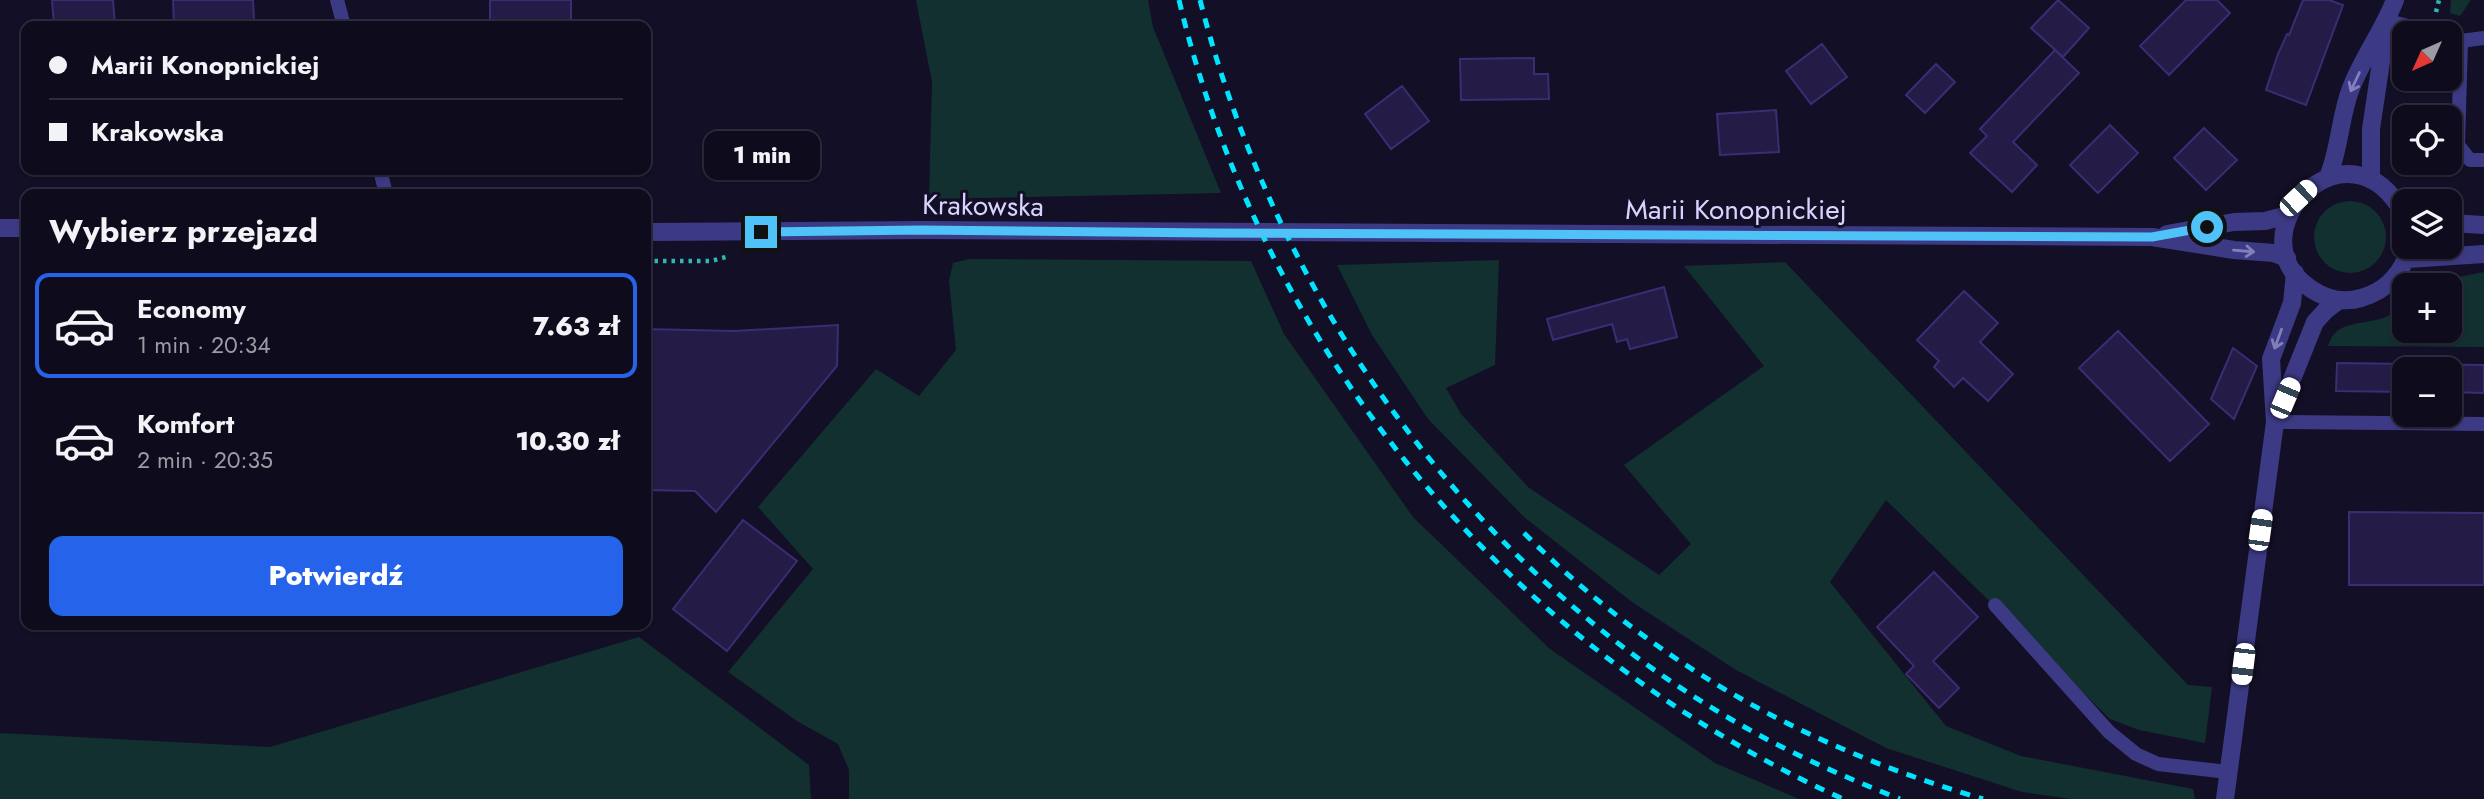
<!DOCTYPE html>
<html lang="pl">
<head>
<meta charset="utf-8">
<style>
	body { margin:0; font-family:Jost,sans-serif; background:#171425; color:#f1f3f6; height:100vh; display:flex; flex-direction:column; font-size:26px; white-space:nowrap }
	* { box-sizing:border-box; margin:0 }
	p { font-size:23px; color:#9b9ba3 }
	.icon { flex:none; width:38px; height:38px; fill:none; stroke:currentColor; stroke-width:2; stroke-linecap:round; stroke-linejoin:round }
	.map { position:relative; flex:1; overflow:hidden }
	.sheet { position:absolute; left:21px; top:189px; width:630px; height:441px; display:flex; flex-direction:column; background:#0e0b1c; border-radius:14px; box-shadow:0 2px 5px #0004,0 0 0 2px #2e2b3b }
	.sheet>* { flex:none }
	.guide { position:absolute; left:21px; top:21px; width:630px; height:154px; border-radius:14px; box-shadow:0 2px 5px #0004,0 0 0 2px #2e2b3b; display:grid; align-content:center; height:154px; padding:0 28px; background:#0e0b1c }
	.needle { width:46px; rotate:225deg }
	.tools { position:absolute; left:2392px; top:21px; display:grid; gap:14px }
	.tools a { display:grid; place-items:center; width:70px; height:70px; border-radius:14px; background:#0e0b1c; box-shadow:0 2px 5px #0004,0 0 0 2px #2e2b3b; font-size:35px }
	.end { position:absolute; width:32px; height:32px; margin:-16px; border:9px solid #4fc3f7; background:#111; box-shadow:0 0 0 4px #111 }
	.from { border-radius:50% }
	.bubble { position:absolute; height:49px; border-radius:14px; background:#0e0b1c; box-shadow:0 2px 5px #0004,0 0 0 2px #2e2b3b; font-size:23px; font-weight:800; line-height:49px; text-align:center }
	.car { position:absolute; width:21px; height:42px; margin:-21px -10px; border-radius:9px; box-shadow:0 0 5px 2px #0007; background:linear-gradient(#fff 24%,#345 0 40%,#fff 0 76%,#345 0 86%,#fff 0) }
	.guide b { display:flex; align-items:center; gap:24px; height:66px; font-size:26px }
	.guide b+b { border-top:2px solid #2e2b3b }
	.guide i { width:18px; height:18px; background:#f1f3f6 }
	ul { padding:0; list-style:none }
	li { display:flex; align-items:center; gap:21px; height:105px; margin:0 14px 10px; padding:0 14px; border:4px solid transparent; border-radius:14px }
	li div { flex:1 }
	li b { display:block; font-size:26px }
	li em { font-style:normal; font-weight:800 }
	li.current { border-color:#2563eb }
	li>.icon { width:63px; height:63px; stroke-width:1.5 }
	h2 { padding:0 28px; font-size:32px; line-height:84px }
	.action { display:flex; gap:14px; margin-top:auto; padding:14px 28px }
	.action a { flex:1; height:80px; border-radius:14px; background:#2563eb; color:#fff; font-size:28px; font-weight:800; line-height:80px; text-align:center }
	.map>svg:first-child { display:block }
	.green { fill:#12302f }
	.building { fill:#241b47; stroke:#3b2d73; stroke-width:2 }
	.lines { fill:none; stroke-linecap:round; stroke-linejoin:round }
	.path { stroke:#2fb8b0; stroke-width:4.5; stroke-dasharray:3.5 5; stroke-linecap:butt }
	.service { stroke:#3d3a85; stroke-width:14 }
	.tertiary { stroke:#3d3a85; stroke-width:18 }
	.rail { stroke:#00e5ff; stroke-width:5; stroke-dasharray:10 9; stroke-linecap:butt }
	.oneway { stroke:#837fbc }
	.route { stroke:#4fc3f7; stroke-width:9 }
	.labels { text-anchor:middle; stroke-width:6; stroke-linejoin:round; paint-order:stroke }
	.street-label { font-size:28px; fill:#d9d4ff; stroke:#130f26 }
</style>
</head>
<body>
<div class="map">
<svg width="2484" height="799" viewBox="0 0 2484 799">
	<rect width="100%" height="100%" fill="#130f26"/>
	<path class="green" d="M916,0H1148L1153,27L1221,193L929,199L932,82Z
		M2451,0H2471L2460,16L2450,13Z
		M2314 237a36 36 0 1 1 72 0a36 36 0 1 1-72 0Z
		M969,259L1251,261L1284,334L1413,517L1550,649L1715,763L1799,799H849V770L838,744L797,721L728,672L813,569L758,507L876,369L919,396L956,350L949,281L953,263Z
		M1499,260L1495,365L1446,388L1461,414L1528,487L1659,575L1691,544L1624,465L1764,366L1684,266L1785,262L2188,685L2212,687L2205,743L2139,730L2110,719L1886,500L1830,582L1946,726L2021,756L2193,789L2195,799H2071L2022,792L1886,748L1736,670L1632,602L1524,517L1428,419L1372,335L1337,265Z
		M2484,272V347L2328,346C2335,321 2359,325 2380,319C2388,317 2397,310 2404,305V331H2450V285H2429L2433,282Z
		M639,637L809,765L811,799H0V733L270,747Z"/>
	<path class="building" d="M52,0H113L115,26H54Z
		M173,0H253L254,20L174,24Z
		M490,0H571V26H490Z
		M2058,0L2089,28L2063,57L2031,28Z
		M2186,0H2217L2230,13L2169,75L2140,46Z
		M2303,0H2329L2343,5L2306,105L2266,90L2278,54L2287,34L2289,35Z
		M1822,44L1847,77L1811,104L1786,71Z
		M2055,50L2079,73L2013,142L2037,165L2012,192L1970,153L1987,136L1980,129Z
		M1534,58V74H1548L1549,99L1461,100L1460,59Z
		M1936,64L1955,82L1925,113L1906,95Z
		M1402,86L1429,121L1391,149L1365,114Z
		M1776,110L1779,152L1720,155L1717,114Z
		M2110,125L2138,153L2098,193L2070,165Z
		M2204,128L2237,160L2206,190L2174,158Z
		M1664,287L1677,337L1630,349L1627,339L1617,342L1612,324L1553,340L1547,319Z
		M1964,291L1998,323L1980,342L2013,374L1988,401L1963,378L1954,387L1934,367L1939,361L1917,340Z
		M838,325L837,366L716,512L695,491L646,490V329L734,331Z
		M2118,331L2209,424L2170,461L2079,368Z
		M2233,348L2257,366L2234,419L2211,399Z
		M2337,363L2484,365V393L2450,392V369H2404V392L2336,391Z
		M2349,512L2484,513V585H2349Z
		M743,520L797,561L727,651L673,609Z
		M1934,572L1978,617L1933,661L1959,688L1939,708L1906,674L1914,666L1877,627Z"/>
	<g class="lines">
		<path class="path" d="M2436,12L2439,0
			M646,261H711L726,257"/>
		<path class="service" d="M337,0L344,26
			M2387,21L2439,33
			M2450,37L2461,41L2484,38
			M2461,41L2458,145L2470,160H2484
			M380,170L386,194
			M2275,422L2484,424
			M1995,605L2109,732L2136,754L2158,764L2228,772"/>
		<path class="tertiary" d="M2328,177C2340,148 2340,116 2351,88C2363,57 2383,31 2395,0
			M2371,180V129L2385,35
			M2404,215C2349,110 2229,234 2311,289C2326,299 2344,303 2361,298C2387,291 2403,272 2410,247
			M2450,223L2484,225
			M0,228H26
			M646,232L921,230L2152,237L2234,250L2274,253L2287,258
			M2167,234L2234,222L2265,221L2288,215
			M2407,259L2484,254
			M2276,419L2315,322L2326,310L2339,300
			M2225,799L2275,422L2271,359L2292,303L2295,273"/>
		<path class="rail" d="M1179,0C1264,356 1510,648 1843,799
			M1200,0C1280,313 1485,592 1774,743C1815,764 1857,782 1900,799
			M1524,533C1656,665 1805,747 1983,799"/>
	</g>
	<defs><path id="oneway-shaft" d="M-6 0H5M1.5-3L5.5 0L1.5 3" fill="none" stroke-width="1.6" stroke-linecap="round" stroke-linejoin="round" transform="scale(1.75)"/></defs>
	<g class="oneway">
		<use href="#oneway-shaft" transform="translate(2355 82) rotate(115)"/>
		<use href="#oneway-shaft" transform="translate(2244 251) rotate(5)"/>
		<use href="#oneway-shaft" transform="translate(2278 339) rotate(110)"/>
	</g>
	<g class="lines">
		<path class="route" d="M761,232L921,230L1212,233L2152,237L2207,227"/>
	</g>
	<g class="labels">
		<g class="street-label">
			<text transform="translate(983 205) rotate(1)" y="10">Krakowska</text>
			<text x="1736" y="219">Marii Konopnickiej</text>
		</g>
	</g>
</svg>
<div class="tools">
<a><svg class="needle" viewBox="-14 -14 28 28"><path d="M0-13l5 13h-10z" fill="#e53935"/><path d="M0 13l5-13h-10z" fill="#9b9ba3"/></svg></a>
<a><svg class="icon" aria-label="locate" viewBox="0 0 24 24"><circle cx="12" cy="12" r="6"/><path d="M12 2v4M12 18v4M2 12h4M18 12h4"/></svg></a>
<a><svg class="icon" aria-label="layers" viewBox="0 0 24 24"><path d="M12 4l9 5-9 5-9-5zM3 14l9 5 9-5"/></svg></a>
<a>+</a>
<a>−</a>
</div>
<i class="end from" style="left:2207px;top:227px"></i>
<i class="end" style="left:761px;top:232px"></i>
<div class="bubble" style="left:704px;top:131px;width:116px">1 min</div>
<i class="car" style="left:2298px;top:198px;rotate:47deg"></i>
<i class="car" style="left:2285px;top:398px;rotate:23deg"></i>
<i class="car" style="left:2260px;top:530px;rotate:8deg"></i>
<i class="car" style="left:2243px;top:664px;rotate:187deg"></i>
<div class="guide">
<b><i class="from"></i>Marii Konopnickiej</b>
<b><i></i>Krakowska</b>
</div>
<section class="sheet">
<h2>Wybierz przejazd</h2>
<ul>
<li class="current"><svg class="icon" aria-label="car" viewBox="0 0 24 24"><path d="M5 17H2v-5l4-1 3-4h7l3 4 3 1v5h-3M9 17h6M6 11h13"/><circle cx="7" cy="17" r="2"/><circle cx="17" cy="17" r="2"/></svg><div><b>Economy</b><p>1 min · 20:34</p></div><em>7.63 zł</em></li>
<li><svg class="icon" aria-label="car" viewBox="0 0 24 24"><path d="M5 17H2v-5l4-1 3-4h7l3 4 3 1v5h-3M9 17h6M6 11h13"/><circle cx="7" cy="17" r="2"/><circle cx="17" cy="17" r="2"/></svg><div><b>Komfort</b><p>2 min · 20:35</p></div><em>10.30 zł</em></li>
</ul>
<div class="action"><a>Potwierdź</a></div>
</section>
</div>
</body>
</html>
